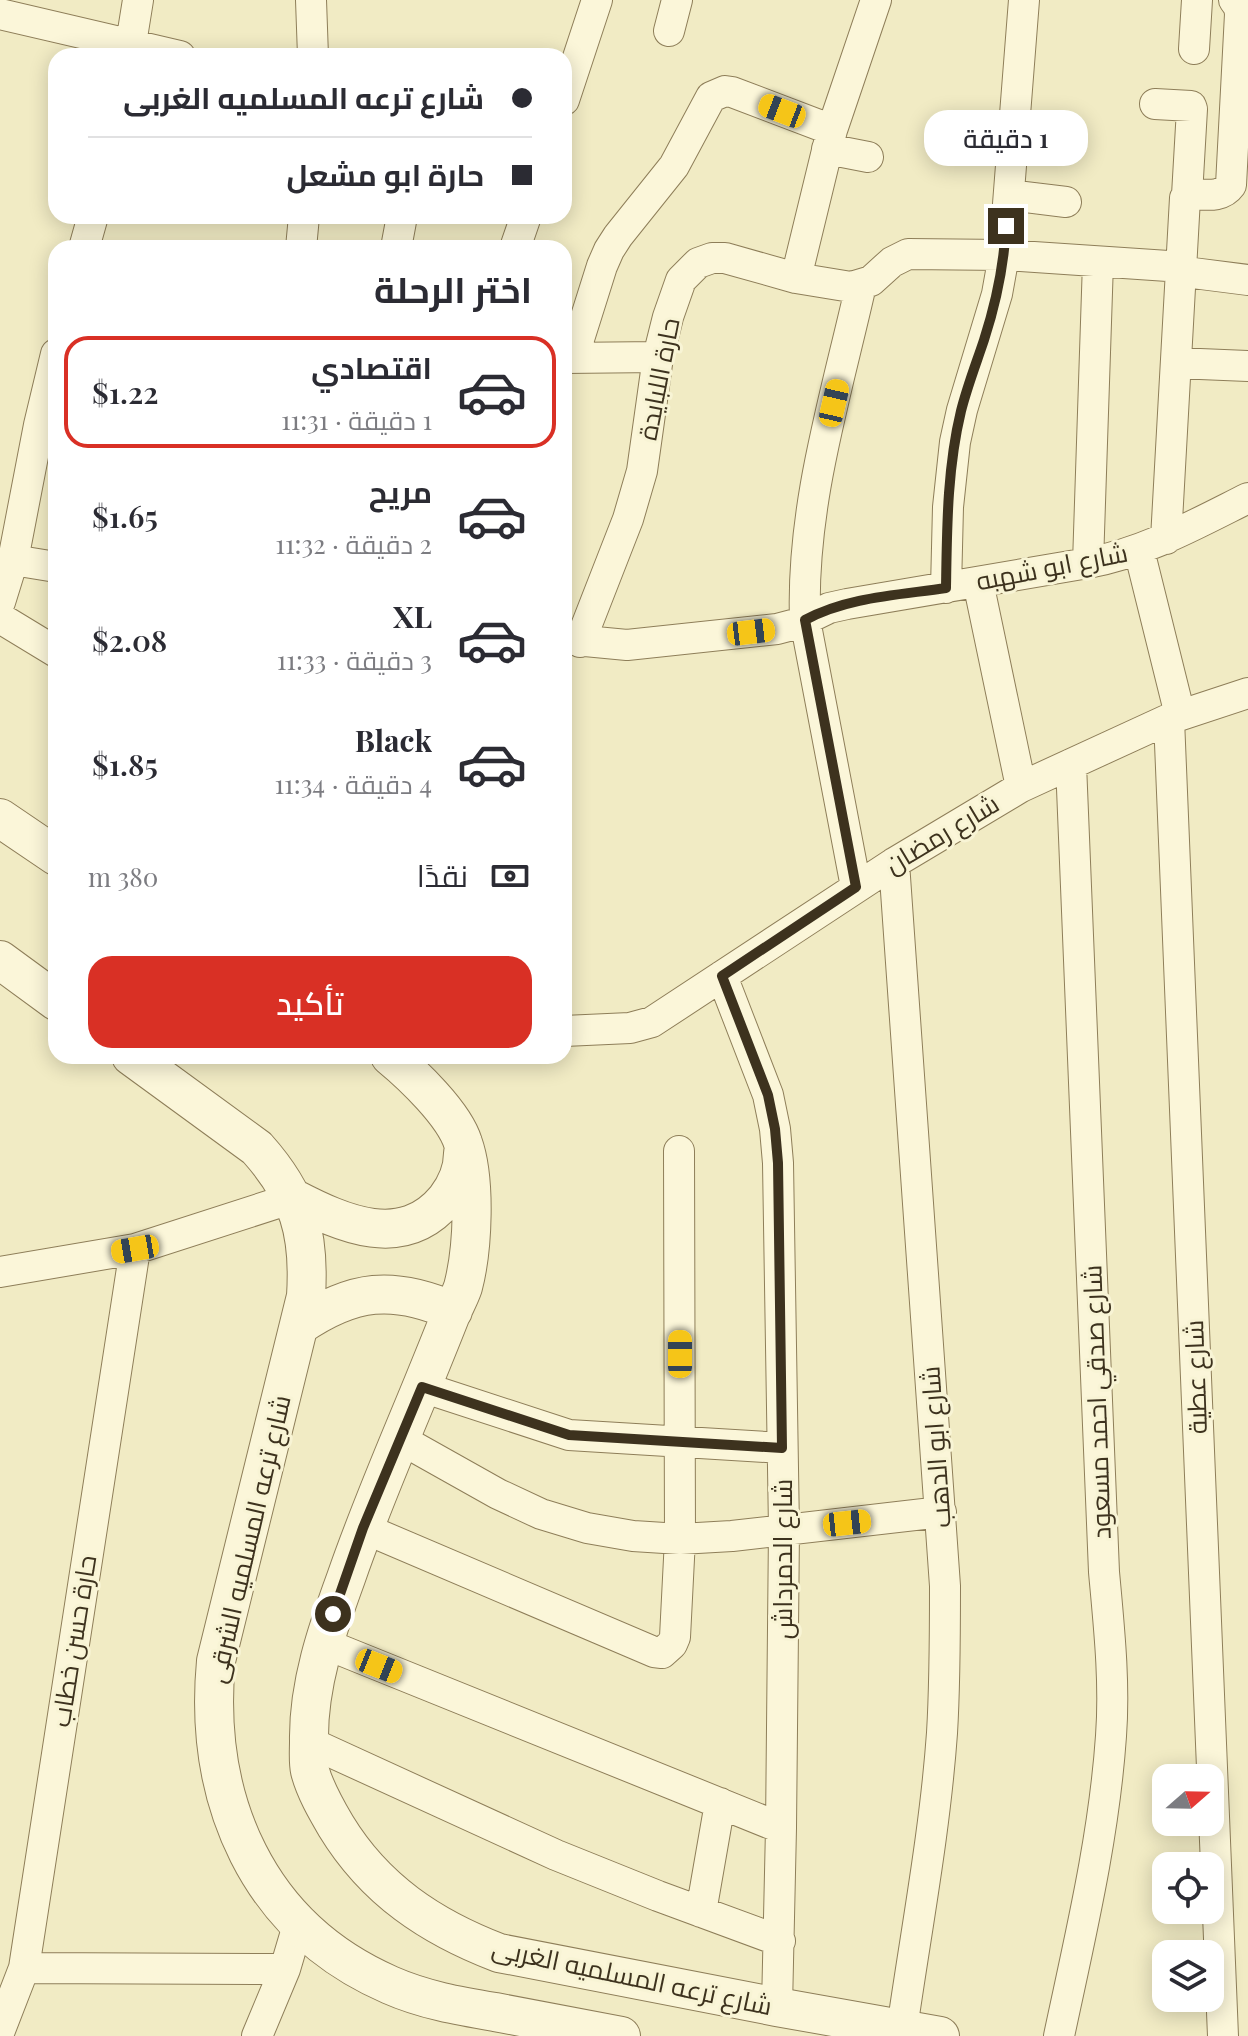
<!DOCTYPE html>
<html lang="ar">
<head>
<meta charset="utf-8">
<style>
	body { margin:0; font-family:"Playfair Display",Cairo,serif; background:#f2f2f3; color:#2b2b33; direction:rtl; height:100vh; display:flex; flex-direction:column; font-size:30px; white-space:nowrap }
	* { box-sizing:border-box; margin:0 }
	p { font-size:26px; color:#7c7c81 }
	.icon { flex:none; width:44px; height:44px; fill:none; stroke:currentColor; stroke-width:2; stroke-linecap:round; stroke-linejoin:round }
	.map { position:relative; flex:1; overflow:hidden; direction:ltr }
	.side { position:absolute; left:48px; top:240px; width:524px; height:824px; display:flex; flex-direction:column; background:#fff; border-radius:24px; box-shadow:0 4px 20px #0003; direction:rtl }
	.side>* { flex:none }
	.top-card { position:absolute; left:48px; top:48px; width:524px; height:176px; border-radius:24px; box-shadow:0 4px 20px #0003; direction:rtl; display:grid; align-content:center; height:176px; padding:0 40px; background:#fff }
	.needle { width:52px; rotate:70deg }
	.controls { position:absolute; left:1152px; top:1764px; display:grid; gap:16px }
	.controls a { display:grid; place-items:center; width:72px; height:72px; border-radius:16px; background:#fff; box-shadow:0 4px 20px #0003; font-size:40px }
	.end { position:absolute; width:36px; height:36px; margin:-18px; border:10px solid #3d321e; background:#fff; box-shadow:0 0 0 4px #fff }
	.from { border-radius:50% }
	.bubble { position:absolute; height:56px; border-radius:24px; background:#fff; box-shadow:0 4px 20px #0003; font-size:26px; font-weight:600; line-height:56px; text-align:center; direction:rtl }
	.car { position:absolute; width:24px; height:48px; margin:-24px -12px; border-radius:10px; box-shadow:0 0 6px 2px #0007; background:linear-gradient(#f5c518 24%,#345 0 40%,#f5c518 0 76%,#345 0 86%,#f5c518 0) }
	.top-card b { display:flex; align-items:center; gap:28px; height:76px; font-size:30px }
	.top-card b+b { border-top:2px solid #e1e1e2 }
	.top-card i { width:20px; height:20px; background:#2b2b33 }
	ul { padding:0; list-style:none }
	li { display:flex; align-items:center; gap:24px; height:112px; margin:0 16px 12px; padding:0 24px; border:4px solid transparent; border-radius:24px }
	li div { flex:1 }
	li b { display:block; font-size:30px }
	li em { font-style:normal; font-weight:600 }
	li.current { border-color:#d93025 }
	li>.icon { width:72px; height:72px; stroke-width:1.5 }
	h2 { padding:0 40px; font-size:36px; line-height:96px }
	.pay { display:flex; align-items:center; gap:20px; height:88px; padding:0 40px; font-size:30px }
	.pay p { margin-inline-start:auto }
	.button { display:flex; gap:16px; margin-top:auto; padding:16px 40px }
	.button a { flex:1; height:92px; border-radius:24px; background:#d93025; color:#fff; font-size:32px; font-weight:600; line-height:92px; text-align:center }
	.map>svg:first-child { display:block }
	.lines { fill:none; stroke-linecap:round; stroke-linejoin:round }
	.minor-casing { stroke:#8e7e59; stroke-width:32 }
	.tertiary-casing { stroke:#8e7e59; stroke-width:40 }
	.minor { stroke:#fbf6d9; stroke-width:30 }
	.tertiary { stroke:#fbf6d9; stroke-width:38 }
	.route { stroke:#3d321e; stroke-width:10 }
	.labels { text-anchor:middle; stroke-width:6; stroke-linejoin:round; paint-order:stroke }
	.street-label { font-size:26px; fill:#3d321e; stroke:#f8f4d5 }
</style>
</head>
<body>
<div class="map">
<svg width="1248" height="2036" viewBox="0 0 1248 2036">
	<rect width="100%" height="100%" fill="#f1ebc4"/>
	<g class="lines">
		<defs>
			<path id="minor" d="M311,0L313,56
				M0,14L180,56
				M669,31L677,0
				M1194,49L1197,0
				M129,56L138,0
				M564,100L597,0
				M1155,104L1191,106L1192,109L1187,195
				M827,149L868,157
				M1009,195L1066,202
				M84,248L93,216
				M301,248L304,216
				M396,248L402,216
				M515,248L526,216
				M796,278L832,130L876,0
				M564,358L658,357
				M573,358L602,266L609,250L618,236L674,166L711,97L725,91L732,92L832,130
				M1176,363L1248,366
				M1166,539L1185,198L1189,194C1204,194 1221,199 1231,185L1240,14L1239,7L1234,0
				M1139,550L1180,715
				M13,560L56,567
				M1088,563L1098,262
				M978,582L1021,787
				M946,588L948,507L955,442L962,410L997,294L1004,255L1024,0
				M0,602L13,560L39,425L56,354
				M0,618L56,652
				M564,639L627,645L777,629L796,624L829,608L847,604L1088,563C1146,552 1196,524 1248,498
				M580,642L628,519L642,471L658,357L668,317L681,280L698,263L712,258H725L796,278L851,287L871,281L892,262L908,254L1004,255L1168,266L1193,273L1248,280
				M1169,719L1223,2036
				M894,863L945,1586C945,1635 945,1684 942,1733C935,1832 916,1931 902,2029
				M856,887L805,620C801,506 836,396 861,285
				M722,976L768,1095L775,1129L778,1163L784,1529L781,1828L777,2007
				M564,1031L630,1028L652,1022L894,863L1021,787L1169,719L1248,693
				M0,1272L135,1249L293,1198
				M422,1387L569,1435L782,1448
				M400,1439L498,1494L541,1514L587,1528L633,1536L680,1539L732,1536L941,1512
				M363,1528L654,1652L662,1653L672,1644L675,1637L680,1539L679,1151
				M323,1643L781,1828
				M309,1742L556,1855L658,1896L780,1941
				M701,1912L720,1803
				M24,1968L285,1969
				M0,2030L24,1968L135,1249
				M257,2036L285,1969L298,1925
				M1059,2036C1080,1937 1104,1838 1111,1736C1115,1682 1109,1627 1104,1572L1071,764"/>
			<path id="tertiary" d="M0,818L56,856
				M0,960L56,1001
				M131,1056L257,1148C299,1195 310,1233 306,1296L216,1661C203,1800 257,1927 390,1985C424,2000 459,2006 495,2012C537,2020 579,2028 621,2036
				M390,1056C413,1075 454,1114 463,1143C476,1179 473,1249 463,1287C460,1296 455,1305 451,1314C442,1337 433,1359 424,1381C397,1447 369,1511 346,1578C327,1630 308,1685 309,1741C309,1751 308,1762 310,1771C315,1790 326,1809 336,1826C375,1890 431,1927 499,1953L777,2007L940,2036
				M293,1198C343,1224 403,1251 446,1199C456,1186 463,1169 463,1153
				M299,1326C353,1289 393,1285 453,1311"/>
		</defs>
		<use href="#minor" class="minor-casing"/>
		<use href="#tertiary" class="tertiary-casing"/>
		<use href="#minor" class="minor"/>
		<use href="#tertiary" class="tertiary"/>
	</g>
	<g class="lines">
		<path class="route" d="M333,1614L363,1528L422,1387L569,1435L782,1448L778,1163L775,1129L768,1095L722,976L856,887L805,620C847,597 899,595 946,588C947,528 947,469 961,411C967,387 976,364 984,340C996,303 1004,265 1006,226"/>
	</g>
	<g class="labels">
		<g class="street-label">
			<text transform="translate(659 379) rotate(-79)" y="9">حارة اللبايدة</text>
			<text transform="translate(1052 567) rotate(-11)" y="9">شارع ابو شهبه</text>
			<text transform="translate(942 834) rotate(-31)" y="9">شارع رمضان</text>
			<text transform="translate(1196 1377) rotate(-92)" y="9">شارع عطية</text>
			<text transform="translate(1097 1402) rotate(-92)" y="9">شارع صدقي احمد مسعود</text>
			<text transform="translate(936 1447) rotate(-94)" y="9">شارع ابو الدهب</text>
			<text transform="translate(249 1539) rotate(-77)" y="9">شارع ترعه المسلميه الشرقى</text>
			<text transform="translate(783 1559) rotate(-90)" y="9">شارع الدمرداش</text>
			<text transform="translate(74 1641) rotate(-81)" y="9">حارة حسن خطاب</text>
			<text transform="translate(632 1977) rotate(12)" y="9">شارع ترعه المسلميه الغربى</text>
		</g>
	</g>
</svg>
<div class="controls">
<a><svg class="needle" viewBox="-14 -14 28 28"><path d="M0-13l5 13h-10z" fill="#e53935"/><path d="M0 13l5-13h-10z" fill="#7c7c81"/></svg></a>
<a><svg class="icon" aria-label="locate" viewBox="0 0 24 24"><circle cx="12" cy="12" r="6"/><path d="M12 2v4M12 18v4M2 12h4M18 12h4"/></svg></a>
<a><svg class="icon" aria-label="layers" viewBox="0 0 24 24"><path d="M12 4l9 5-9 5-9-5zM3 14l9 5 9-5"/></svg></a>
</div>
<i class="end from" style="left:333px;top:1614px"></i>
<i class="end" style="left:1006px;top:226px"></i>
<div class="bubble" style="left:924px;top:110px;width:164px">1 دقيقة</div>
<i class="car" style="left:782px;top:111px;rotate:291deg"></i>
<i class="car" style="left:834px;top:403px;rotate:13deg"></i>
<i class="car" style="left:751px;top:632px;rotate:83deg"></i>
<i class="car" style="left:135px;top:1249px;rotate:260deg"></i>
<i class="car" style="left:680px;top:1354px;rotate:0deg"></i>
<i class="car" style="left:847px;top:1523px;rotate:84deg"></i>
<i class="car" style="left:379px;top:1666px;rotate:112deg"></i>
<div class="top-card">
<b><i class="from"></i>شارع ترعه المسلميه الغربى</b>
<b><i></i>حارة ابو مشعل</b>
</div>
<section class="side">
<h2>اختر الرحلة</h2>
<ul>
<li class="current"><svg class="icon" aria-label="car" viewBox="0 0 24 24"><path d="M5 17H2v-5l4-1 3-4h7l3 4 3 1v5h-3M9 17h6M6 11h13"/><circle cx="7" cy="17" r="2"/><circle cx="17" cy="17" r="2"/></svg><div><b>اقتصادي</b><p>1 دقيقة · 11:31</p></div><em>$1.22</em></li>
<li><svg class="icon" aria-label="car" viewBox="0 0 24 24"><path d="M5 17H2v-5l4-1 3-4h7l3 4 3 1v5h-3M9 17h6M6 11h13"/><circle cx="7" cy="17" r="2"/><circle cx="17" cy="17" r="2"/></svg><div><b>مريح</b><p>2 دقيقة · 11:32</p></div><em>$1.65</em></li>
<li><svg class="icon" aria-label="car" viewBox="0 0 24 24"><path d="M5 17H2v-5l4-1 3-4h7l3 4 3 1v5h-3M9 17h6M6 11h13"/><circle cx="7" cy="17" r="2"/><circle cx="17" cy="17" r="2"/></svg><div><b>XL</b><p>3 دقيقة · 11:33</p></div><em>$2.08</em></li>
<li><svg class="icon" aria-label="car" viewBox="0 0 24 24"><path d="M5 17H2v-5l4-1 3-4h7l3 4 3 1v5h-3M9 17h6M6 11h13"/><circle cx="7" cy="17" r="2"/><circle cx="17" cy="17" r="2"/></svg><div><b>Black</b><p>4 دقيقة · 11:34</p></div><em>$1.85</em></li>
</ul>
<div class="pay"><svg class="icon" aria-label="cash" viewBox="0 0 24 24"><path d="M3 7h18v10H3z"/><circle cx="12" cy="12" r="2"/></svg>نقدًا<p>380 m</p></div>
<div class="button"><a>تأكيد</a></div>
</section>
</div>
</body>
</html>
